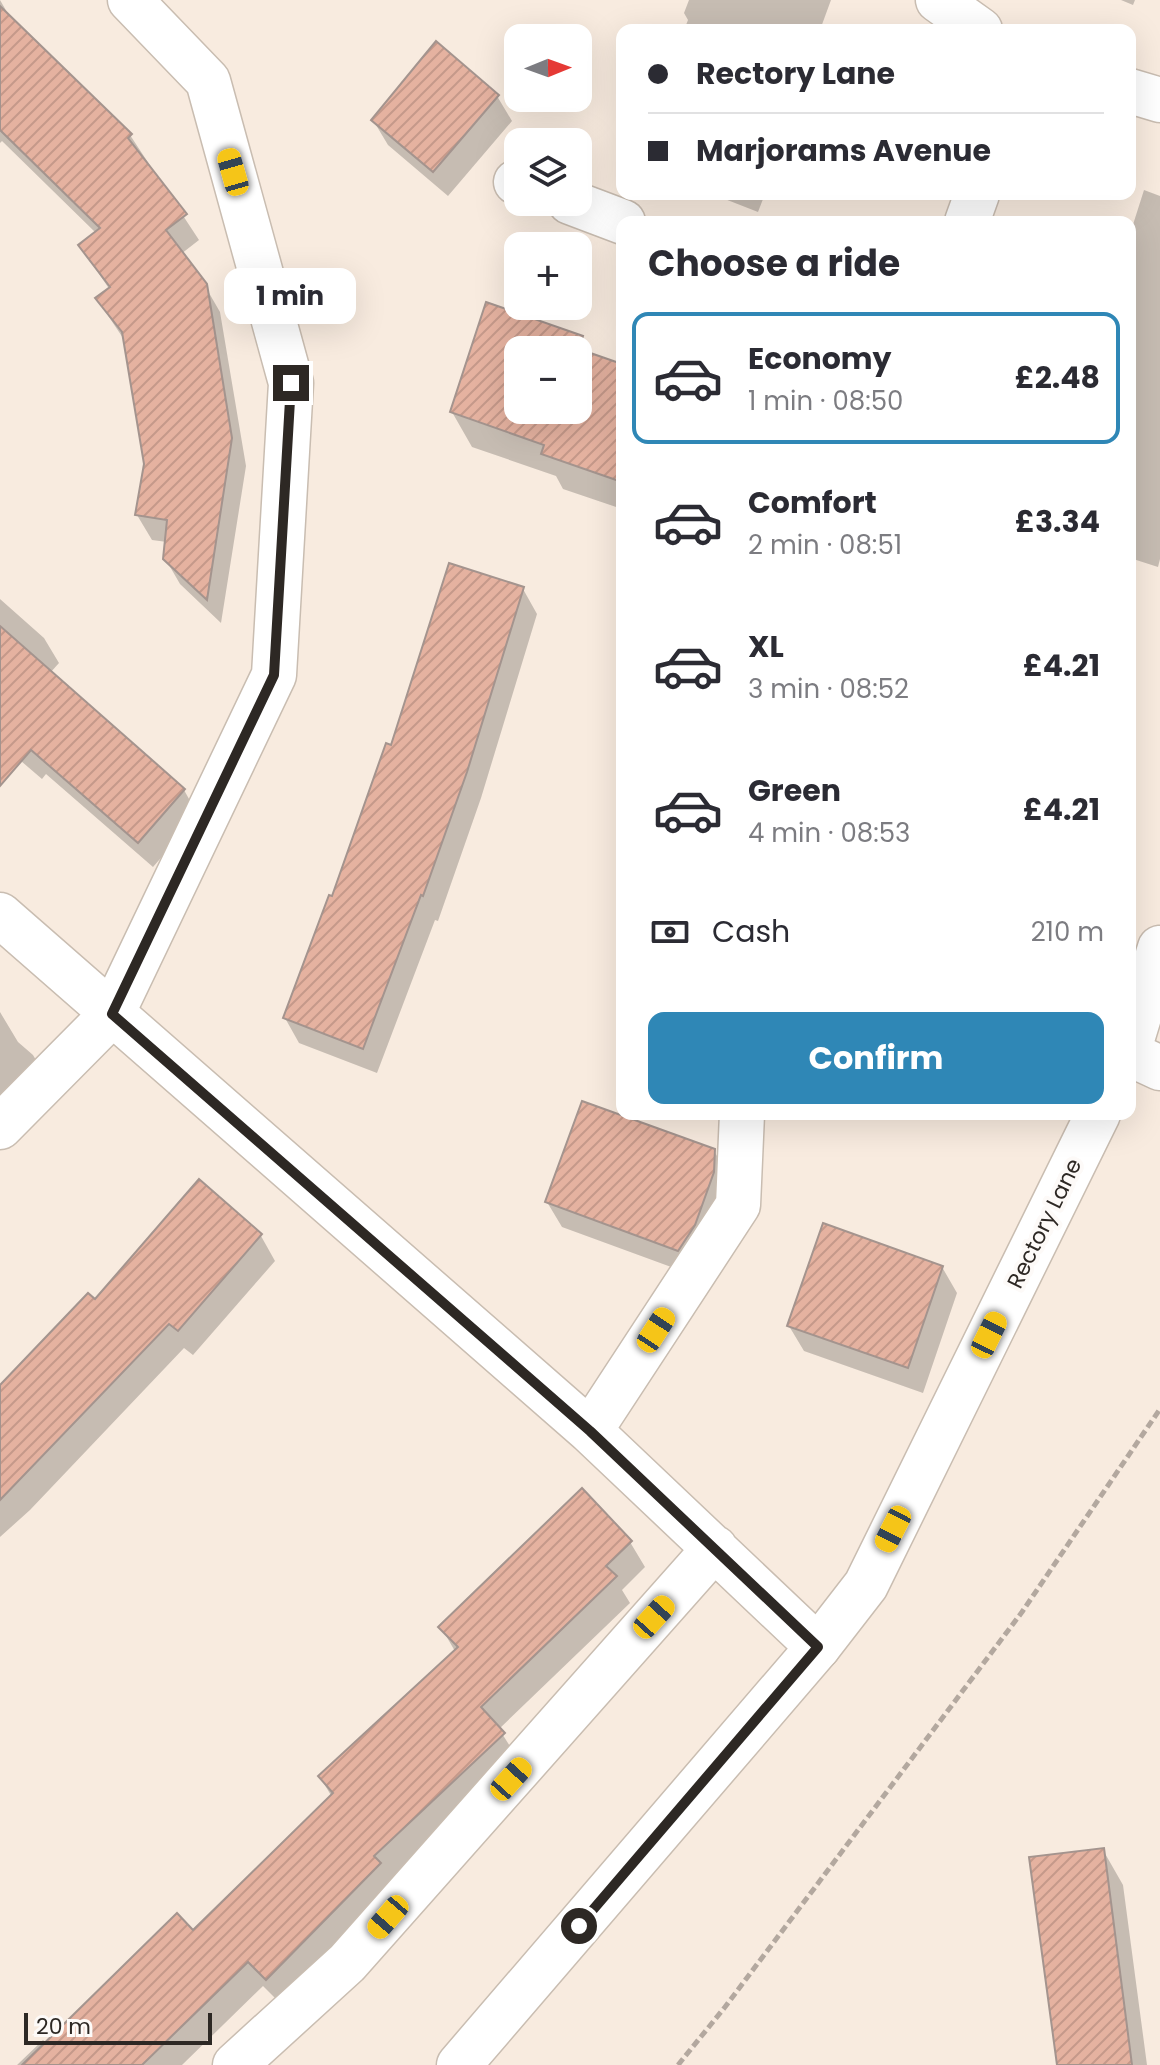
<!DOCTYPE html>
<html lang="en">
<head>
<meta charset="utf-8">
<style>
	body { margin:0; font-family:Poppins,sans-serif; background:#f7f7f7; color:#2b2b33; height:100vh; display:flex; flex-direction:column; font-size:30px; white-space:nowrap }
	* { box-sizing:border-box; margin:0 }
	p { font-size:26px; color:#7c7c81 }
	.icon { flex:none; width:44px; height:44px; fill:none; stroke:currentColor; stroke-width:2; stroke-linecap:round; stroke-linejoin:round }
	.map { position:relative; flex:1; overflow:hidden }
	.drawer { position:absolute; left:616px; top:216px; width:520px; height:904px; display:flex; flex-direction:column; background:#fff; border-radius:16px; box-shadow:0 8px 32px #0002 }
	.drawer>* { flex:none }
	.banner { position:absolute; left:616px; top:24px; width:520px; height:176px; border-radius:16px; box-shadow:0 8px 32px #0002; display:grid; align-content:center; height:176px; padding:0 32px; background:#fff }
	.needle { width:52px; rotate:89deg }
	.controls { position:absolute; left:504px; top:24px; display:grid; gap:16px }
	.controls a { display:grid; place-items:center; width:88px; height:88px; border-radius:16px; background:#fff; box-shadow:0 8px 32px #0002; font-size:40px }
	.scale { position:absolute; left:24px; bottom:20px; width:188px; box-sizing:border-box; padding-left:8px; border:4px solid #2d2824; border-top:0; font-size:22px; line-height:28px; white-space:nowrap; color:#2d2824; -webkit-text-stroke:6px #fdfaf8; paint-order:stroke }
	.end { position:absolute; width:36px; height:36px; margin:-18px; border:10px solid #2d2824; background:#fff; box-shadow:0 0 0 4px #fff }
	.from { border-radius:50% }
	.bubble { position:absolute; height:56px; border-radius:16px; background:#fff; box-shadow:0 8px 32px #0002; font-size:26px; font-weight:700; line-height:56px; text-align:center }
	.car { position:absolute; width:24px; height:48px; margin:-24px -12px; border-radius:10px; box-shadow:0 0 6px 2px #0007; background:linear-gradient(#f5c518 24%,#345 0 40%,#f5c518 0 76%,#345 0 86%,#f5c518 0) }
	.banner b { display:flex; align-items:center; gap:28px; height:76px; font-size:30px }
	.banner b+b { border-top:2px solid #e1e1e2 }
	.banner i { width:20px; height:20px; background:#2b2b33 }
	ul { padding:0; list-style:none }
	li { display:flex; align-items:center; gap:24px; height:132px; margin:0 16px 12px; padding:0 16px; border:4px solid transparent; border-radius:16px }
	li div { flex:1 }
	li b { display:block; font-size:30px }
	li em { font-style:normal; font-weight:700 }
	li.current { border-color:#2f87b6 }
	li>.icon { width:72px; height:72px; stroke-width:1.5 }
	h2 { padding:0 32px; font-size:36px; line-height:96px }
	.pay { display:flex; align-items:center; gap:20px; height:88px; padding:0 32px; font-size:30px }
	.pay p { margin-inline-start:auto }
	.action { display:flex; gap:16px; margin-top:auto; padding:16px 32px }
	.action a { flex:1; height:92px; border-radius:16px; background:#2f87b6; color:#fff; font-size:32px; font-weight:700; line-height:92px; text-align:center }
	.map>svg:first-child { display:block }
	.shadow { fill:#0003; fill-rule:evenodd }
	.building { fill:url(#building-hatch); stroke:#a4948e; stroke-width:2; fill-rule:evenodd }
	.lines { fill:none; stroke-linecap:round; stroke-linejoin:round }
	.minor-casing { stroke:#c9bdb1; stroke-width:47 }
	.major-casing { stroke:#c9bdb1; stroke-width:47 }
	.path { stroke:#b3a89f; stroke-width:5; stroke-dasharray:8 4; stroke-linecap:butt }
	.minor { stroke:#fff; stroke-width:44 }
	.major { stroke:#fff; stroke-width:44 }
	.route { stroke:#2d2824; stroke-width:10 }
	.labels { text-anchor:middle; stroke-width:8; stroke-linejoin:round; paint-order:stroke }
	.street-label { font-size:22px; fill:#2d2824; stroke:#fdfaf8 }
</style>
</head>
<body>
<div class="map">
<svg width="1160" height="2065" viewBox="0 0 1160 2065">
	<defs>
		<pattern id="building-hatch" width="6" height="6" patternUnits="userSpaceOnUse" patternTransform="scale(2)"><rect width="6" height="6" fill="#e5b2a0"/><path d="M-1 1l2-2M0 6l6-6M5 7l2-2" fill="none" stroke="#c5998a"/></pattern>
	</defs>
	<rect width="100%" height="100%" fill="#f8ebdf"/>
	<path class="shadow" d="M0,0L11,19L130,135L199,240L181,254L205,286L220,312L246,466L221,623L180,584L165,558L167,542L152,540L137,515L146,464L125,341L97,299L110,290L80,246L96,233L2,141L0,143Z
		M689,0H831L820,30H684L688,20L684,13Z
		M1121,0H1135L1133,5Z
		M497,96L512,121L448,196L388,145L373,120Z
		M1144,190L1160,196V559L1158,567L1130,558V234Z
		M712,194H765L758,212Z
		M488,305L581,337L592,356L622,366V509L563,489L556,476L472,447L452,412ZM518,350H578V410H518Z
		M523,589L537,614L481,798L438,921L435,920L377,1073L299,1043L285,1018L393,747Z
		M0,599L44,638L59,663L50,673L184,790L198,815L153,867L46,774L42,779L0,743Z
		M0,1012L18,1042L33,1055L51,1086L0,1141Z
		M714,1151L729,1176L693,1275L562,1227L547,1202Z
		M199,1182L261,1236L275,1261L193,1355L184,1348L30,1510L0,1537V1393L95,1302Z
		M942,1267L957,1293L923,1393L804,1351L789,1326Z
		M630,1542L645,1567L622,1590L630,1603L499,1729L518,1759L389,1881L394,1889L281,2004L263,1986L182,2065H17L43,2040L47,2043L193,1932L332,1797L320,1777L456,1653L441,1627Z
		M1103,1850L1123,1885L1147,2065H1059Z"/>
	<path class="building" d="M0,6L132,134L128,138L187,214L166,230L207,284L232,438L207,600L163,559L167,520L135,515L144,464L122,332L95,298L110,287L78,245L100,228L0,130Z
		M436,41L499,95L433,172L371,120Z
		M486,302L583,336L579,349L622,364V482L541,454L544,445L450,412ZM518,350H578V410H518Z
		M449,563L524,587L467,772L423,896L421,895L363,1049L283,1018L329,895L332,896L386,743L391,745Z
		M0,626L185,789L138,843L31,750L0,786Z
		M582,1101L715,1149L714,1172L695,1225L678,1251L545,1202Z
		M199,1179L262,1234L178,1331L169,1324L0,1500V1385L88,1293L95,1299Z
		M823,1223L943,1266L908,1368L787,1326Z
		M582,1488L632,1541L606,1566L617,1576L481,1707L505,1733L374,1856L381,1863L266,1980L248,1962L142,2065H22L177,1913L193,1930L333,1793L318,1776L458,1647L438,1627Z
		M1104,1848L1132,2065H1057L1029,1857Z"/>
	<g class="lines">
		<defs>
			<path id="minor" d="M938,0L980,30
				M1130,91L1160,100
				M516,182L518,183
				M570,202L623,222
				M967,222L977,194
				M0,915L590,1431L818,1647
				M1130,1054L1160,1068
				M0,1127L112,1014L274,675L291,383L208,81L130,0
				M590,1431L738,1205L742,1114
				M235,2065L347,1963L715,1548"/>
			<path id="major" d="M1130,1046L1160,948
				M459,2065L818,1647L866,1585L1098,1114"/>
		</defs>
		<use href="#minor" class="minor-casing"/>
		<use href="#major" class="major-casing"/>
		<path class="path" d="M678,2065L725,2007L1022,1612L1160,1409"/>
		<use href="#minor" class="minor"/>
		<use href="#major" class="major"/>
	</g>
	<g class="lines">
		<path class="route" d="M291,383L274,675L112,1014L590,1431L818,1647L579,1926"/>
	</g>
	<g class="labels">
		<g class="street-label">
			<text transform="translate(1044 1223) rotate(-64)" y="8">Rectory Lane</text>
		</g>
	</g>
</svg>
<div class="controls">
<a><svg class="needle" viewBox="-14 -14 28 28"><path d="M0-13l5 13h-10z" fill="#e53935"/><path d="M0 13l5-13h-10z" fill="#7c7c81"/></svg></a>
<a><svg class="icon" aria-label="layers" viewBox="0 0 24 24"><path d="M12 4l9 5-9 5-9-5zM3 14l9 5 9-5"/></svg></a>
<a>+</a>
<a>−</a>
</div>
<div class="scale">20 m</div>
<i class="end from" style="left:579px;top:1926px"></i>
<i class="end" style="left:291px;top:383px"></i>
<div class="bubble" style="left:224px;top:268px;width:132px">1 min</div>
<i class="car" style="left:233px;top:172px;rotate:344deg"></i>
<i class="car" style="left:656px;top:1330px;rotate:33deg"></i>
<i class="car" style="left:989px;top:1335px;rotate:26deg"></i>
<i class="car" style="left:893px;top:1529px;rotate:207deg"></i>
<i class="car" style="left:654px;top:1617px;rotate:42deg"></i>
<i class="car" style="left:511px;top:1779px;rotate:42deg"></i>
<i class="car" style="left:388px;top:1917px;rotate:221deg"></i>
<div class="banner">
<b><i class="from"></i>Rectory Lane</b>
<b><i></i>Marjorams Avenue</b>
</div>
<section class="drawer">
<h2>Choose a ride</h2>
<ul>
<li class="current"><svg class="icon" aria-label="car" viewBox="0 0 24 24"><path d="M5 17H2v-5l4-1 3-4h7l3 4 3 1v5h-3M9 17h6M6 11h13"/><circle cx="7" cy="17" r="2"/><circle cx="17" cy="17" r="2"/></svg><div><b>Economy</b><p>1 min · 08:50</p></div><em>£2.48</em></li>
<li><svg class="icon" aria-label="car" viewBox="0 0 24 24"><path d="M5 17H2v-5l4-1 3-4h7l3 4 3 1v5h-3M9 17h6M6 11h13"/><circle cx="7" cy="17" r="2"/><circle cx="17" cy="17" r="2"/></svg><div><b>Comfort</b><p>2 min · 08:51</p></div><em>£3.34</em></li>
<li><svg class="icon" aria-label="car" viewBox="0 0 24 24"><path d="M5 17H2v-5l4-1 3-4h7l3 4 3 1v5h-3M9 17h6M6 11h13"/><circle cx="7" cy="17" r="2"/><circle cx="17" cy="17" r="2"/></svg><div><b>XL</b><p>3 min · 08:52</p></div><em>£4.21</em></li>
<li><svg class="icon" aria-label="car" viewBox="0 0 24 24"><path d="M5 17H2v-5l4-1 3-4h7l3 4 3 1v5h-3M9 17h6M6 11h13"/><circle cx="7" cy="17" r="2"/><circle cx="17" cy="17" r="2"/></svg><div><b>Green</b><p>4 min · 08:53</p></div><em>£4.21</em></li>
</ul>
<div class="pay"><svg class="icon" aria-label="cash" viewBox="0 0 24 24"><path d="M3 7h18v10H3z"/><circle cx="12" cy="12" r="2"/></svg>Cash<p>210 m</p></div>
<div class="action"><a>Confirm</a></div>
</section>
</div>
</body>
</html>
